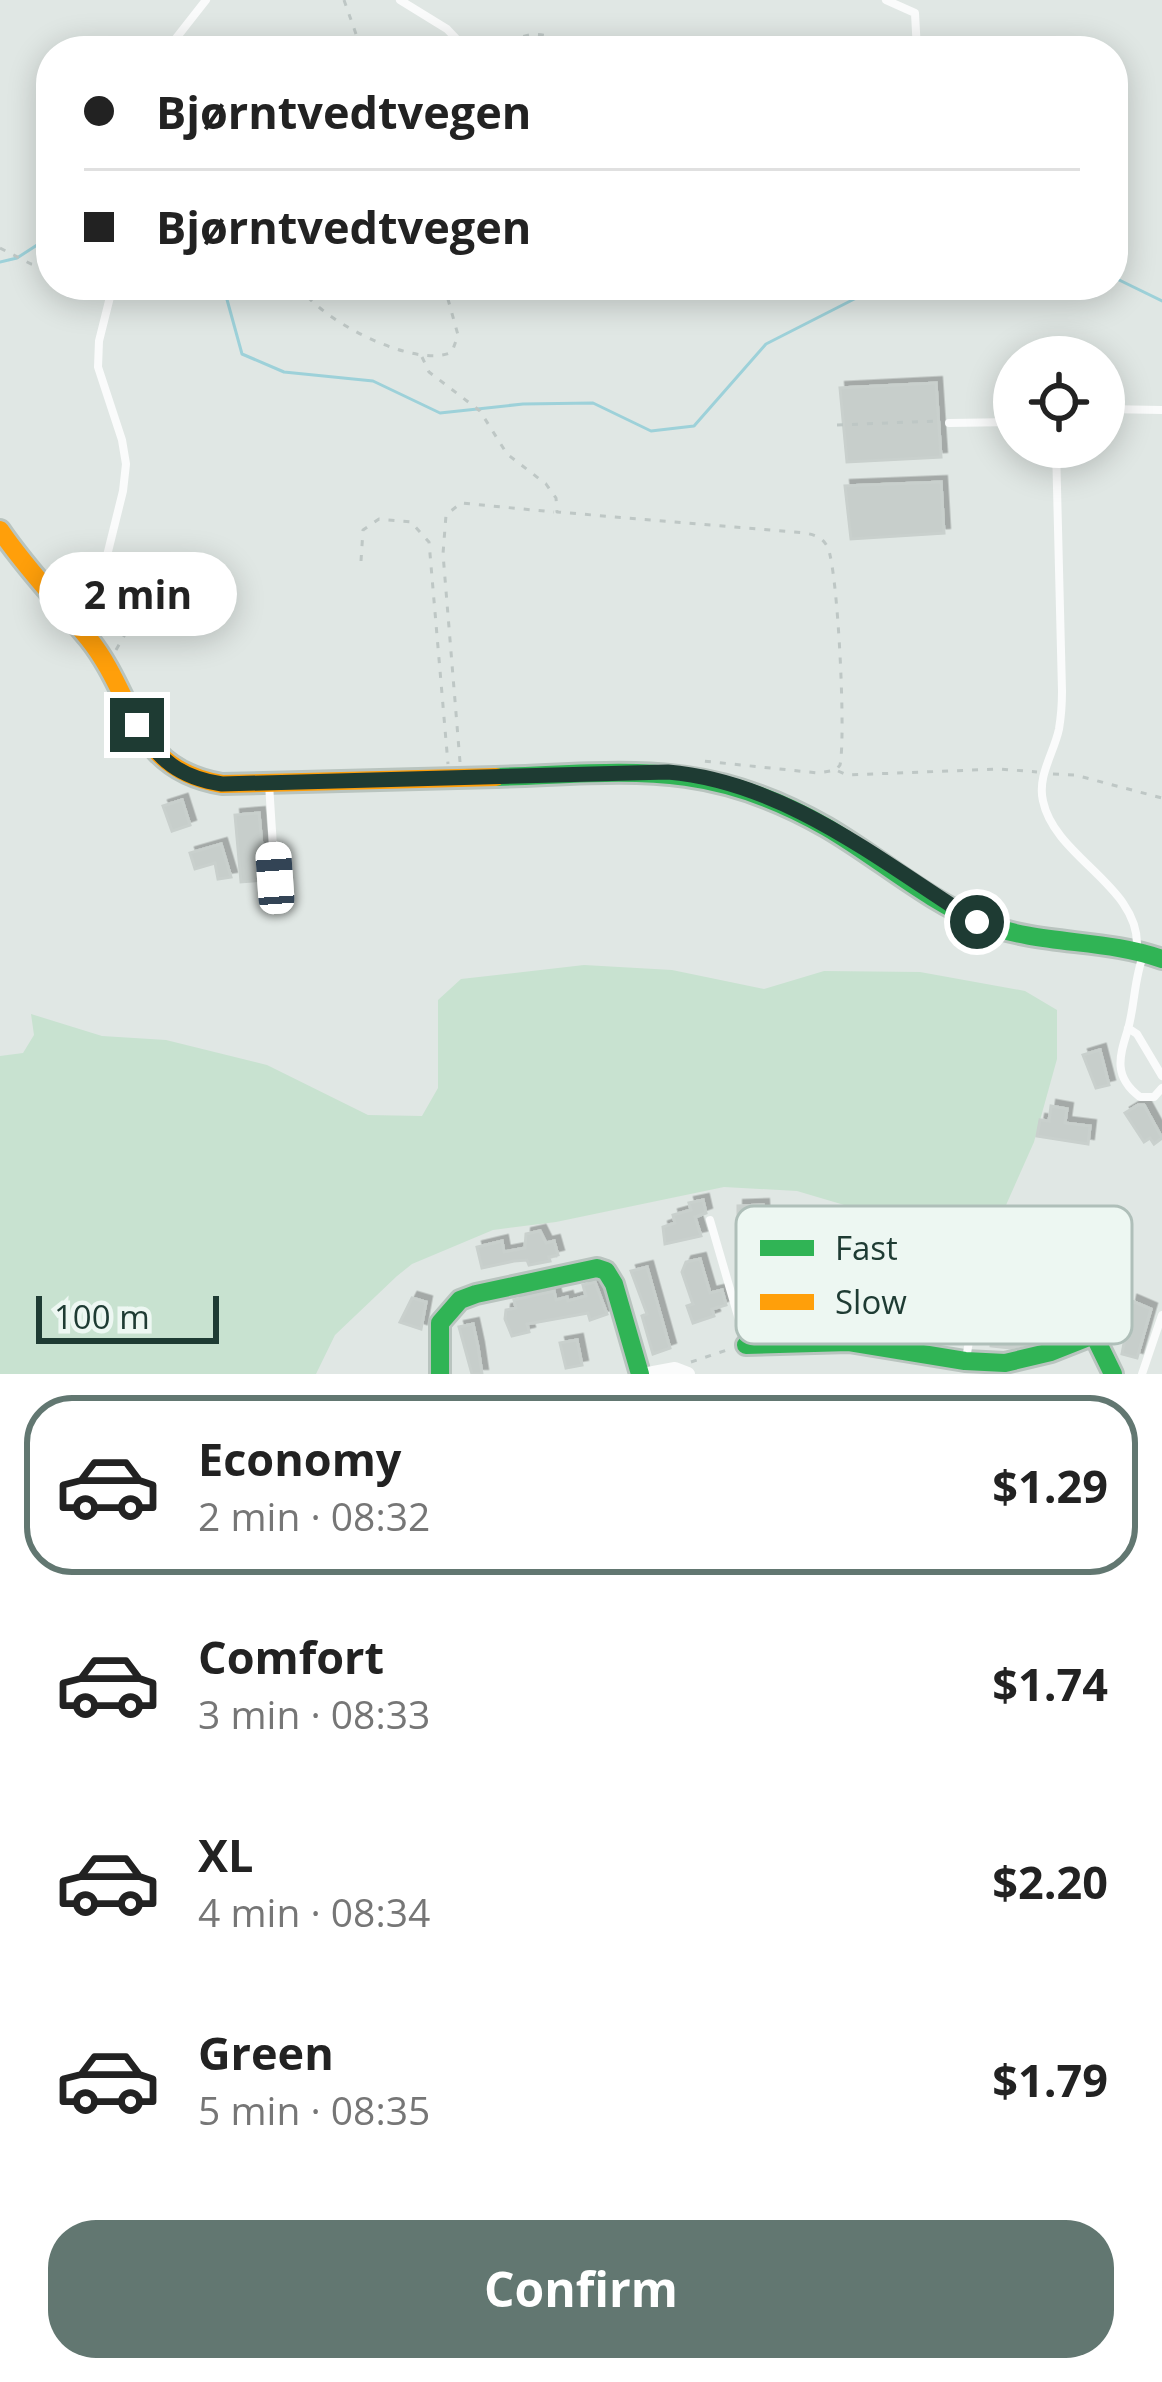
<!DOCTYPE html>
<html lang="en">
<head>
<meta charset="utf-8">
<style>
	body { margin:0; font-family:"Open Sans",sans-serif; background:#f2f2f2; color:#222; height:100vh; display:flex; flex-direction:column; font-size:45px; white-space:nowrap }
	* { box-sizing:border-box; margin:0 }
	p { font-size:39px; color:#767676 }
	.icon { flex:none; width:66px; height:66px; fill:none; stroke:currentColor; stroke-width:2; stroke-linecap:round; stroke-linejoin:round }
	.map { position:relative; height:1374px; overflow:hidden }
	.side { display:flex; flex-direction:column; background:#fff; flex:1 }
	.side>* { flex:none }
	.banner { position:absolute; left:36px; top:36px; width:1092px; height:264px; border-radius:48px; box-shadow:0 6px 30px #0003; display:grid; align-content:center; height:264px; padding:0 48px; background:#fff }
	.controls { position:absolute; left:993px; top:336px; display:grid; gap:24px }
	.controls a { display:grid; place-items:center; width:132px; height:132px; border-radius:50%; background:#fff; box-shadow:0 6px 30px #0003; font-size:60px }
	.scale { position:absolute; left:36px; bottom:30px; width:183px; box-sizing:border-box; padding-left:12px; border:6px solid #1e3b33; border-top:0; font-size:33px; line-height:42px; white-space:nowrap; color:#1e3b33; -webkit-text-stroke:9px #edf7f2; paint-order:stroke }
	.end { position:absolute; width:54px; height:54px; margin:-27px; border:15px solid #1e3b33; background:#fff; box-shadow:0 0 0 6px #fff }
	.from { border-radius:50% }
	.bubble { position:absolute; height:84px; border-radius:42px; background:#fff; box-shadow:0 6px 30px #0003; font-size:39px; font-weight:700; line-height:84px; text-align:center }
	.car { position:absolute; width:36px; height:72px; margin:-36px -18px; border-radius:15px; box-shadow:0 0 9px 3px #0007; background:linear-gradient(#fff 24%,#345 0 40%,#fff 0 76%,#345 0 86%,#fff 0) }
	.banner b { display:flex; align-items:center; gap:42px; height:114px; font-size:45px }
	.banner b+b { border-top:3px solid #e0e0e0 }
	.banner i { width:30px; height:30px; background:#222 }
	ul { padding:21px 0 0; list-style:none }
	li { display:flex; align-items:center; gap:36px; height:180px; margin:0 24px 18px; padding:0 24px; border:6px solid transparent; border-radius:48px }
	li div { flex:1 }
	li b { display:block; font-size:45px }
	li em { font-style:normal; font-weight:700 }
	li.active { border-color:#627771 }
	li>.icon { width:108px; height:108px; stroke-width:1.5 }
	.cta { display:flex; gap:24px; margin-top:auto; padding:24px 48px }
	.cta a { flex:1; height:138px; border-radius:48px; background:#627771; color:#fff; font-size:48px; font-weight:700; line-height:138px; text-align:center }
	.map>svg:first-child { display:block }
	.green { fill:#c8e2d0 }
	.lines { fill:none; stroke-linecap:round; stroke-linejoin:round }
	.stream { stroke:#9dd1d9; stroke-width:3 }
	.building { fill:#c7cecb; stroke:#c9d0cd; stroke-width:3; filter:url(#shadow) }
	.fast-casing { stroke:#b9c4bf; stroke-width:24 }
	.slow-casing { stroke:#b9c4bf; stroke-width:24 }
	.path { stroke:#bec7c5; stroke-width:3; stroke-dasharray:6 9; stroke-linecap:butt }
	.lane { stroke:#fafbfb; stroke-width:8 }
	.street { stroke:#fafbfb; stroke-width:14 }
	.fast { stroke:#30b455; stroke-width:18 }
	.slow { stroke:#ff9f0a; stroke-width:18 }
	.route { stroke:#1e3b33; stroke-width:15 }
	.key { fill:#edf7f2; stroke:#afbfb9; stroke-width:3 }
	.key-label { font-size:33px; fill:#1e3b33 }
</style>
</head>
<body>
<div class="map">
<svg width="1162" height="1374" viewBox="0 0 1162 1374">
	<defs>
		<filter id="shadow"><feDropShadow dx="5.5" dy="-5.5" stdDeviation="0" flood-color="#0004"/></filter>
	</defs>
	<rect width="100%" height="100%" fill="#e0e7e4"/>
	<path class="green" d="M584,965L672,970L764,989L824,971L920,972L1025,991L1057,1010V1059L1034,1142L991,1239L932,1231L797,1191L724,1187L556,1222L493,1230L412,1264L397,1276L335,1335L316,1374H0V1056L23,1053L34,1035L31,1014L102,1036L166,1040L267,1065L368,1115L422,1116L438,1088V1000L461,979Z"/>
	<g class="lines">
		<path class="stream" d="M0,262L17,258L51,236
			M1113,277L1162,301
			M223,285L242,354L284,372L373,381L440,413L523,404L593,403L651,431L694,426L766,344L868,292L900,285"/>
	</g>
	<path class="building" d="M936,383L941,457L847,462L840,388Z
		M941,482L944,533L851,539L845,486Z
		M182,800L190,825L172,831L163,806Z
		M259,813L265,880L241,882L235,815Z
		M221,844L231,877L218,879L215,863L195,869L190,853Z
		M1100,1050L1109,1085L1096,1088L1083,1055Z
		M1138,1105H1144L1162,1138L1154,1144L1150,1138L1144,1142L1125,1113Z
		M1051,1106L1067,1109L1065,1123L1090,1126L1088,1144L1037,1136L1040,1120L1049,1121Z
		M703,1200L706,1213L695,1217L701,1236L665,1244L663,1227L675,1223L673,1215L691,1210L689,1203Z
		M763,1205L764,1222L817,1218V1237L778,1234L773,1236V1265H754V1246H763V1224H738V1206Z
		M540,1231L546,1243L554,1241L558,1255L549,1257L550,1261L529,1265L527,1260L514,1261L482,1268L477,1247L502,1241L504,1252L525,1248L526,1234Z
		M700,1259L710,1293L722,1290L726,1305L712,1309L714,1316L693,1323L687,1306L693,1304L682,1272L686,1262Z
		M994,1263L1011,1265L1010,1274L1043,1277L1045,1296L1066,1297L1064,1332L1037,1331L1038,1300H1012L1011,1334L1032,1335V1343L1010,1348L991,1346Z
		M647,1267L670,1348L653,1354L642,1316L647,1314L631,1271Z
		M595,1282L607,1314L590,1320L588,1313L527,1324L529,1332L512,1336L505,1319L506,1310L516,1308L514,1300L554,1291L556,1300L567,1297L568,1301L586,1296L583,1285Z
		M412,1298L426,1302L421,1329L400,1322Z
		M1132,1301L1151,1309L1137,1358L1122,1354Z
		M473,1324L478,1347L482,1374H472L459,1327Z
		M577,1340L582,1365L566,1368L560,1343Z"/>
	<g class="lines">
		<defs>
			<path id="fast" d="M496,777C627,773 706,758 826,827C878,857 927,901 983,923C1040,946 1104,938 1162,959
				M746,1345L849,1342L965,1361L1005,1363L1051,1352L1094,1335L1113,1374
				M440,1374V1323L460,1300L476,1294L597,1268L606,1271L614,1284L640,1374"/>
			<path id="slow" d="M0,530C27,570 59,602 89,639C136,698 132,769 222,784L496,777"/>
		</defs>
		<use href="#fast" class="fast-casing"/>
		<use href="#slow" class="slow-casing"/>
		<path class="path" d="M344,0L362,51
			M497,51C532,26 544,32 580,51
			M0,248L31,264L51,266
			M299,285C317,319 416,370 452,352L458,335L444,285
			M422,357L429,372L480,411L507,454L546,484L556,498L557,512L805,533C815,535 823,537 828,548C838,573 846,736 840,765L836,770L818,773L703,761
			M837,425L937,421
			M361,561L363,530L379,519L411,522L429,542L448,764
			M116,650L148,594
			M460,762L443,554L446,515L461,503L554,512
			M838,771L847,775L1000,769L1037,772
			M1053,774L1075,775L1162,798
			M691,1362L733,1348"/>
		<path class="lane" d="M400,0L447,29L468,51
			M886,0L915,13L917,51
			M166,51L206,0
			M1104,409L1162,410
			M949,423L1014,422
			M1056,447L1062,691C1062,704 1061,717 1059,729C1054,753 1037,776 1043,801C1055,858 1140,886 1137,947
			M93,639L97,596L123,491L126,464L122,440L98,367L99,341L113,285
			M269,784L275,878
			M1144,953C1134,978 1135,1004 1128,1029C1120,1055 1112,1076 1140,1097H1154L1162,1088
			M1128,1028L1137,1034L1162,1076
			M710,1220L746,1344
			M811,1275L867,1281L871,1287L867,1342
			M1087,1306L1093,1334
			M966,1359L975,1306
			M1142,1374L1162,1315"/>
		<path class="street" d="M648,1374L675,1369L688,1374"/>
		<use href="#fast" class="fast"/>
		<use href="#slow" class="slow"/>
	</g>
	<g class="lines">
		<path class="route" d="M137,725C158,760 181,778 222,784L668,772C785,782 880,861 977,922"/>
	</g>
	<rect x="736" y="1206" width="396" height="138" rx="18" class="key"/>
	<rect x="760" y="1240" width="54" height="16" fill="#30b455"/>
	<rect x="760" y="1294" width="54" height="16" fill="#ff9f0a"/>
	<g class="key-label">
		<text x="835" y="1260">Fast</text>
		<text x="835" y="1314">Slow</text>
	</g>
</svg>
<div class="controls">
<a><svg class="icon" aria-label="locate" viewBox="0 0 24 24"><circle cx="12" cy="12" r="6"/><path d="M12 2v4M12 18v4M2 12h4M18 12h4"/></svg></a>
</div>
<div class="scale">100 m</div>
<i class="end from" style="left:977px;top:922px"></i>
<i class="end" style="left:137px;top:725px"></i>
<div class="bubble" style="left:39px;top:552px;width:198px">2 min</div>
<i class="car" style="left:275px;top:878px;rotate:356deg"></i>
<div class="banner">
<b><i class="from"></i>Bjørntvedtvegen</b>
<b><i></i>Bjørntvedtvegen</b>
</div>
</div>
<section class="side">
<ul>
<li class="active"><svg class="icon" aria-label="car" viewBox="0 0 24 24"><path d="M5 17H2v-5l4-1 3-4h7l3 4 3 1v5h-3M9 17h6M6 11h13"/><circle cx="7" cy="17" r="2"/><circle cx="17" cy="17" r="2"/></svg><div><b>Economy</b><p>2 min · 08:32</p></div><em>$1.29</em></li>
<li><svg class="icon" aria-label="car" viewBox="0 0 24 24"><path d="M5 17H2v-5l4-1 3-4h7l3 4 3 1v5h-3M9 17h6M6 11h13"/><circle cx="7" cy="17" r="2"/><circle cx="17" cy="17" r="2"/></svg><div><b>Comfort</b><p>3 min · 08:33</p></div><em>$1.74</em></li>
<li><svg class="icon" aria-label="car" viewBox="0 0 24 24"><path d="M5 17H2v-5l4-1 3-4h7l3 4 3 1v5h-3M9 17h6M6 11h13"/><circle cx="7" cy="17" r="2"/><circle cx="17" cy="17" r="2"/></svg><div><b>XL</b><p>4 min · 08:34</p></div><em>$2.20</em></li>
<li><svg class="icon" aria-label="car" viewBox="0 0 24 24"><path d="M5 17H2v-5l4-1 3-4h7l3 4 3 1v5h-3M9 17h6M6 11h13"/><circle cx="7" cy="17" r="2"/><circle cx="17" cy="17" r="2"/></svg><div><b>Green</b><p>5 min · 08:35</p></div><em>$1.79</em></li>
</ul>
<div class="cta"><a>Confirm</a></div>
</section>
</body>
</html>
